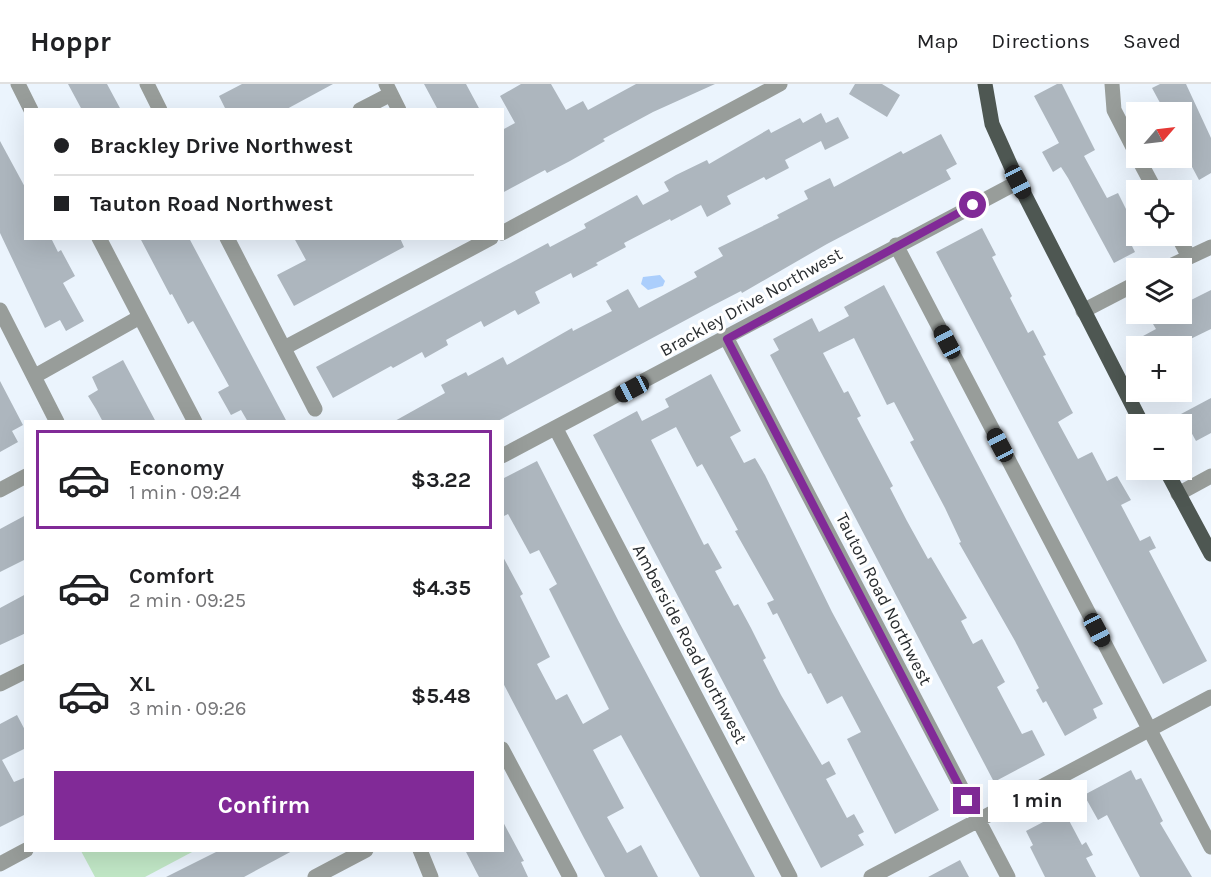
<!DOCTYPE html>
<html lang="en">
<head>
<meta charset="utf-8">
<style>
	body { margin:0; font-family:Karla,sans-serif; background:#f6f6f6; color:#202124; height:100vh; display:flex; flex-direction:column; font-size:22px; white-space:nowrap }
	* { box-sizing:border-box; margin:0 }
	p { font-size:20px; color:#757577 }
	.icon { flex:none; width:33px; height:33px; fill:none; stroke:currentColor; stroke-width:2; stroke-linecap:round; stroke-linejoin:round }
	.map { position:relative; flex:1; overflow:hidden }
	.panel { position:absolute; left:24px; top:336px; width:480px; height:432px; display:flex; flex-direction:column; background:#fff; border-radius:0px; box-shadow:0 6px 24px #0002 }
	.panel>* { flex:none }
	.hud { position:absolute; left:24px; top:24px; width:480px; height:132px; border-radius:0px; box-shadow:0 6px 24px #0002; display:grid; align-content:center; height:132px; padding:0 30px; background:#fff }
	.needle { width:39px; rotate:62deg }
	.buttons { position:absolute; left:1126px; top:18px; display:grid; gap:12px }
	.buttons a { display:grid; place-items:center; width:66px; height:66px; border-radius:0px; background:#fff; box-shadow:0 6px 24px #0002; font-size:30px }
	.end { position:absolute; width:27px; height:27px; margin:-14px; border:8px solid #812a97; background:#fff; box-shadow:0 0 0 3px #fff }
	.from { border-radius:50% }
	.bubble { position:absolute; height:42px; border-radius:0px; background:#fff; box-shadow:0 6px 24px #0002; font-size:20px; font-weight:700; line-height:42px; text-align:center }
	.car { position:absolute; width:18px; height:36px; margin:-18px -9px; border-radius:8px; box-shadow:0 0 4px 2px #0007; background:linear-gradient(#222 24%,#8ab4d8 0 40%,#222 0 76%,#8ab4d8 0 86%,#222 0) }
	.hud b { display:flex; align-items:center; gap:21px; height:57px; font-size:22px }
	.hud b+b { border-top:2px solid #e0e0e0 }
	.hud i { width:15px; height:15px; background:#202124 }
	ul { padding:10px 0 0; list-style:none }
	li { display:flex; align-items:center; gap:18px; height:99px; margin:0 12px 9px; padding:0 18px; border:3px solid transparent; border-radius:0px }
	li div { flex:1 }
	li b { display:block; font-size:22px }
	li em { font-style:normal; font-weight:700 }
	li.active { border-color:#812a97 }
	li>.icon { width:54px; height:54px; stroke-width:1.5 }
	.cta { display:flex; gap:12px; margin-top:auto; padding:12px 30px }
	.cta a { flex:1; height:69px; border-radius:0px; background:#812a97; color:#fff; font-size:24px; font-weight:700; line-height:69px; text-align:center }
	header { display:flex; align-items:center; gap:36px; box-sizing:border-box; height:84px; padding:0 30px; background:#fff; border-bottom:2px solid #e0e0e0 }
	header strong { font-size:28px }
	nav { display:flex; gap:33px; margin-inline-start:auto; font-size:21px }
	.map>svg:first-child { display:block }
	.green { fill:#c1e7c6 }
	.water { fill:#abcefc }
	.building { fill:#adb6be }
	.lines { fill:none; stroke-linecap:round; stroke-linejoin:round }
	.minor { stroke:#989d9a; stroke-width:15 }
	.major { stroke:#4e5752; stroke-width:15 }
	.route { stroke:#812a97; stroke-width:8 }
	.labels { text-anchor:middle; stroke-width:6; stroke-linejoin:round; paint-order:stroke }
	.street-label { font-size:18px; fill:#292d30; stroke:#fff }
</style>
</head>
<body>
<header>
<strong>Hoppr</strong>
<nav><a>Map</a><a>Directions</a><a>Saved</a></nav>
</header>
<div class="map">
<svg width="1211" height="793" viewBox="0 0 1211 793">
	<rect width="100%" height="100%" fill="#ebf4fd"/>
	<path class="green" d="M81,767H194L145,793H95Z"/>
	<path class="water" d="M660,191L665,197L663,202L648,206L641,200L643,193Z"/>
	<path class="building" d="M68,0H107L121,26H82Z
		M242,0H333L285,26H226L219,12Z
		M424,0H466L480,26H438Z
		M521,0H551L566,26L583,17L588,26L636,0H715L653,28L603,55L605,57L570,77L547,89L545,86L502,109V46L515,39L500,12Z
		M855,0H882L900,11L887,33L849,10Z
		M1057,0H1062L1095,66L1084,72L1107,114L1118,109L1137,147L1128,154L1135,168L1114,179L1068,94L1061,83L1053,88L1042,68L1059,59L1034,12Z
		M1160,0H1186L1211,54V89L1199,96L1182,64V28H1165L1152,4Z
		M821,29L826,39L838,33L849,54L825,66L821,57L785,76L789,84L766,96L764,93L727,112L731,120L707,133L701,121L671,137L670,135L624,159L626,163L596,179L598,181L573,194L571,189L535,208L540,219L518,231L515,226L484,243L481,237L446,256L448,261L425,274L422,268L393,284L391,282L333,314L316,283L548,159L550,163L586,144L584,140L637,111L643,121L669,107L664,98L676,91L707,76L709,80L769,45L771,49L800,34L803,39Z
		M941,50L957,80L946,86L951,95L827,160L742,209L741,207L712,222L496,338H393L445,309L441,301L466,288L468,292L503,273L507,281L572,244L573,247L612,227L606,217L628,205L639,224L697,193L694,188L723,172L718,164L779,134L777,131L808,115L804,107L830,94L834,103L901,67L903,70Z
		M0,57L26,105V154H51L58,168L61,166L75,192L63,199L84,237L66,247L60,236L45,244L0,149Z
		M982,144L996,171L992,173L1012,212L1010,214L1028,249L1033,246L1046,271L1043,272L1073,329L1058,338L1078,375L1092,368L1107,397L1117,392L1131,416L1121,421L1140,457L1150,452L1156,464L1149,467L1207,577L1163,600L936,168Z
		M140,154H189L287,338H248L241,326L231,331L218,308L229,302L193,237L188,240L172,210L170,211Z
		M294,154H400L404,163L294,222L277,191L306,176Z
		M884,201L1103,620L1093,625L1097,634L1065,652L1046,617L1043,619L1036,606L1039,604L1015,557L959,459L961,458L945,424L910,358L914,356L894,318L887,321L854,254L823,269L844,309L848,307L861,332L857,334L893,402L890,404L907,437L928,475L931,473L967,534L961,537L973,560L982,555L1005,598L997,603L1022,650L1032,646L1045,671L994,698L770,271L779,266L773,255L812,234L819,248L849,232L844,223Z
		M1211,206V245L1176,262H1148L1143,252L1156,245L1150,235L1160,230H1188L1183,220Z
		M123,276L141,310L156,338H103L96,325L88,312L98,306L92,293Z
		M711,290L741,347L730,353L744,379L755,374L765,391L832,528L939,726L895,750L847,655L861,648L842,612L827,620L811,589L808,590L777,529L773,531L767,519L774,516L735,447L738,446L718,409L702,380L697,383L676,343L651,356L704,461L708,459L722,484L715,487L734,522L738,520L751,544L766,574L763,576L781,611L822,681L829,677L836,690L826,695L847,734L854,730L864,748L858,751L864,761L821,784L593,351L637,327L642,337L669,323L665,315Z
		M0,297L23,341L12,347L18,358L0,368Z
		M1211,314V349L1196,357L1181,330Z
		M537,377L619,538L755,793H700L621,651L593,666L624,724L607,733L627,769L641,761L658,793H605L584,754L502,597V471L523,510L520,512L550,573L537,580L556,616L567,610L583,640L609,625L549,505L557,500L539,466L530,470L508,430L502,433V395Z
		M26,431V475L0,488V445Z
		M26,510V549L0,561V524Z
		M17,631L26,648V664L2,676L14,698L26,693V730L0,743V640Z
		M1131,686L1136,696L1141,694L1163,737L1160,739L1192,793H1140L1107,731L1098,736L1084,711Z
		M1064,727L1082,761L1086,758L1093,771L1086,774L1096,793H1045L1030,763L1033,761L1026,747Z
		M502,736L524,777L521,778L528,793H479L465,766H502Z
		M220,766H294L244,793H166Z
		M960,776L969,793H928Z"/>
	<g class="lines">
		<path class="minor" d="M18,0L31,26
			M147,0L160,26
			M386,0L399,26
			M1112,0L1114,26L1137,71
			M360,26L391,10
			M1138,74L1155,106
			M502,149L780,0
			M1178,152L1189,173
			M99,154L195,338
			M227,154L315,325
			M896,161L1211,763
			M1166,184L1211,163
			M0,226L57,338
			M1083,227L1137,199
			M727,255L1008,793
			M284,264L491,154
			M35,292L140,233
			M556,345L790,793
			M502,372L1018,98
			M0,406L26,392
			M1178,410L1211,392
			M0,600L26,587
			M502,665L570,793
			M420,766L431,793
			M0,780L26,766
			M315,793L366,766
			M871,793L1211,613"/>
		<path class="major" d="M985,0L992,40L1018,98L1142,340
			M1166,386L1211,470"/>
	</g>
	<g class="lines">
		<path class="route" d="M967,717L727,255L973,121"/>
	</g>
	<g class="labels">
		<g class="street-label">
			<text transform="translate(751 218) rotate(-29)" y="6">Brackley Drive Northwest</text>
			<text transform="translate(884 515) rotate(63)" y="6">Tauton Road Northwest</text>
			<text transform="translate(690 560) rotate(62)" y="6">Amberside Road Northwest</text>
		</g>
	</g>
</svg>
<div class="buttons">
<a><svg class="needle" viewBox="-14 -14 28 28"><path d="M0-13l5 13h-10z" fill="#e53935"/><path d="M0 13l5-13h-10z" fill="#757577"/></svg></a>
<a><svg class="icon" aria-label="locate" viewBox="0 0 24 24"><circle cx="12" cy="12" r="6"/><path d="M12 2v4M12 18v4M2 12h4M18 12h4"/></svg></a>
<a><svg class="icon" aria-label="layers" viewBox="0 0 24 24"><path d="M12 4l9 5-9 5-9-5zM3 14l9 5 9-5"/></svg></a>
<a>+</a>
<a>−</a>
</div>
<i class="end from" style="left:973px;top:121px"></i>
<i class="end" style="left:967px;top:717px"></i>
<div class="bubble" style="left:988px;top:696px;width:99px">1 min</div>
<i class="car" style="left:1018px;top:98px;rotate:153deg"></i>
<i class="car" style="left:947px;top:258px;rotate:332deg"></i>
<i class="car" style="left:632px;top:305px;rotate:242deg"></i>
<i class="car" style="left:1000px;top:361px;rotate:332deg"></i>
<i class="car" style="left:1097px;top:546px;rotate:152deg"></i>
<div class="hud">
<b><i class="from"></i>Brackley Drive Northwest</b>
<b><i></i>Tauton Road Northwest</b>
</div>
<section class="panel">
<ul>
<li class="active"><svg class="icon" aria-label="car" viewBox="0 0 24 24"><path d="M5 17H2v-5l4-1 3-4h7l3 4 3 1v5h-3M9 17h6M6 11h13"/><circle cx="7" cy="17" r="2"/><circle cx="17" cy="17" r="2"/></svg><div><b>Economy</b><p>1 min · 09:24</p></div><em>$3.22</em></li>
<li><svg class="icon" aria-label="car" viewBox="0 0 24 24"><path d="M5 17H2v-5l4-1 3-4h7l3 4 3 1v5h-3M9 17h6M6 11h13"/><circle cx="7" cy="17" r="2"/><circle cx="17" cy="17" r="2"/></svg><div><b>Comfort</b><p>2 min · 09:25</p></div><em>$4.35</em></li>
<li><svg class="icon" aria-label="car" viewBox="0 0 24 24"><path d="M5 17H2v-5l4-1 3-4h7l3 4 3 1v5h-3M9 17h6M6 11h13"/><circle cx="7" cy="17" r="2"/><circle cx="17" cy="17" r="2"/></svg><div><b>XL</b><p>3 min · 09:26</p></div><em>$5.48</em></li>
</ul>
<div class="cta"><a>Confirm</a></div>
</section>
</div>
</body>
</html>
